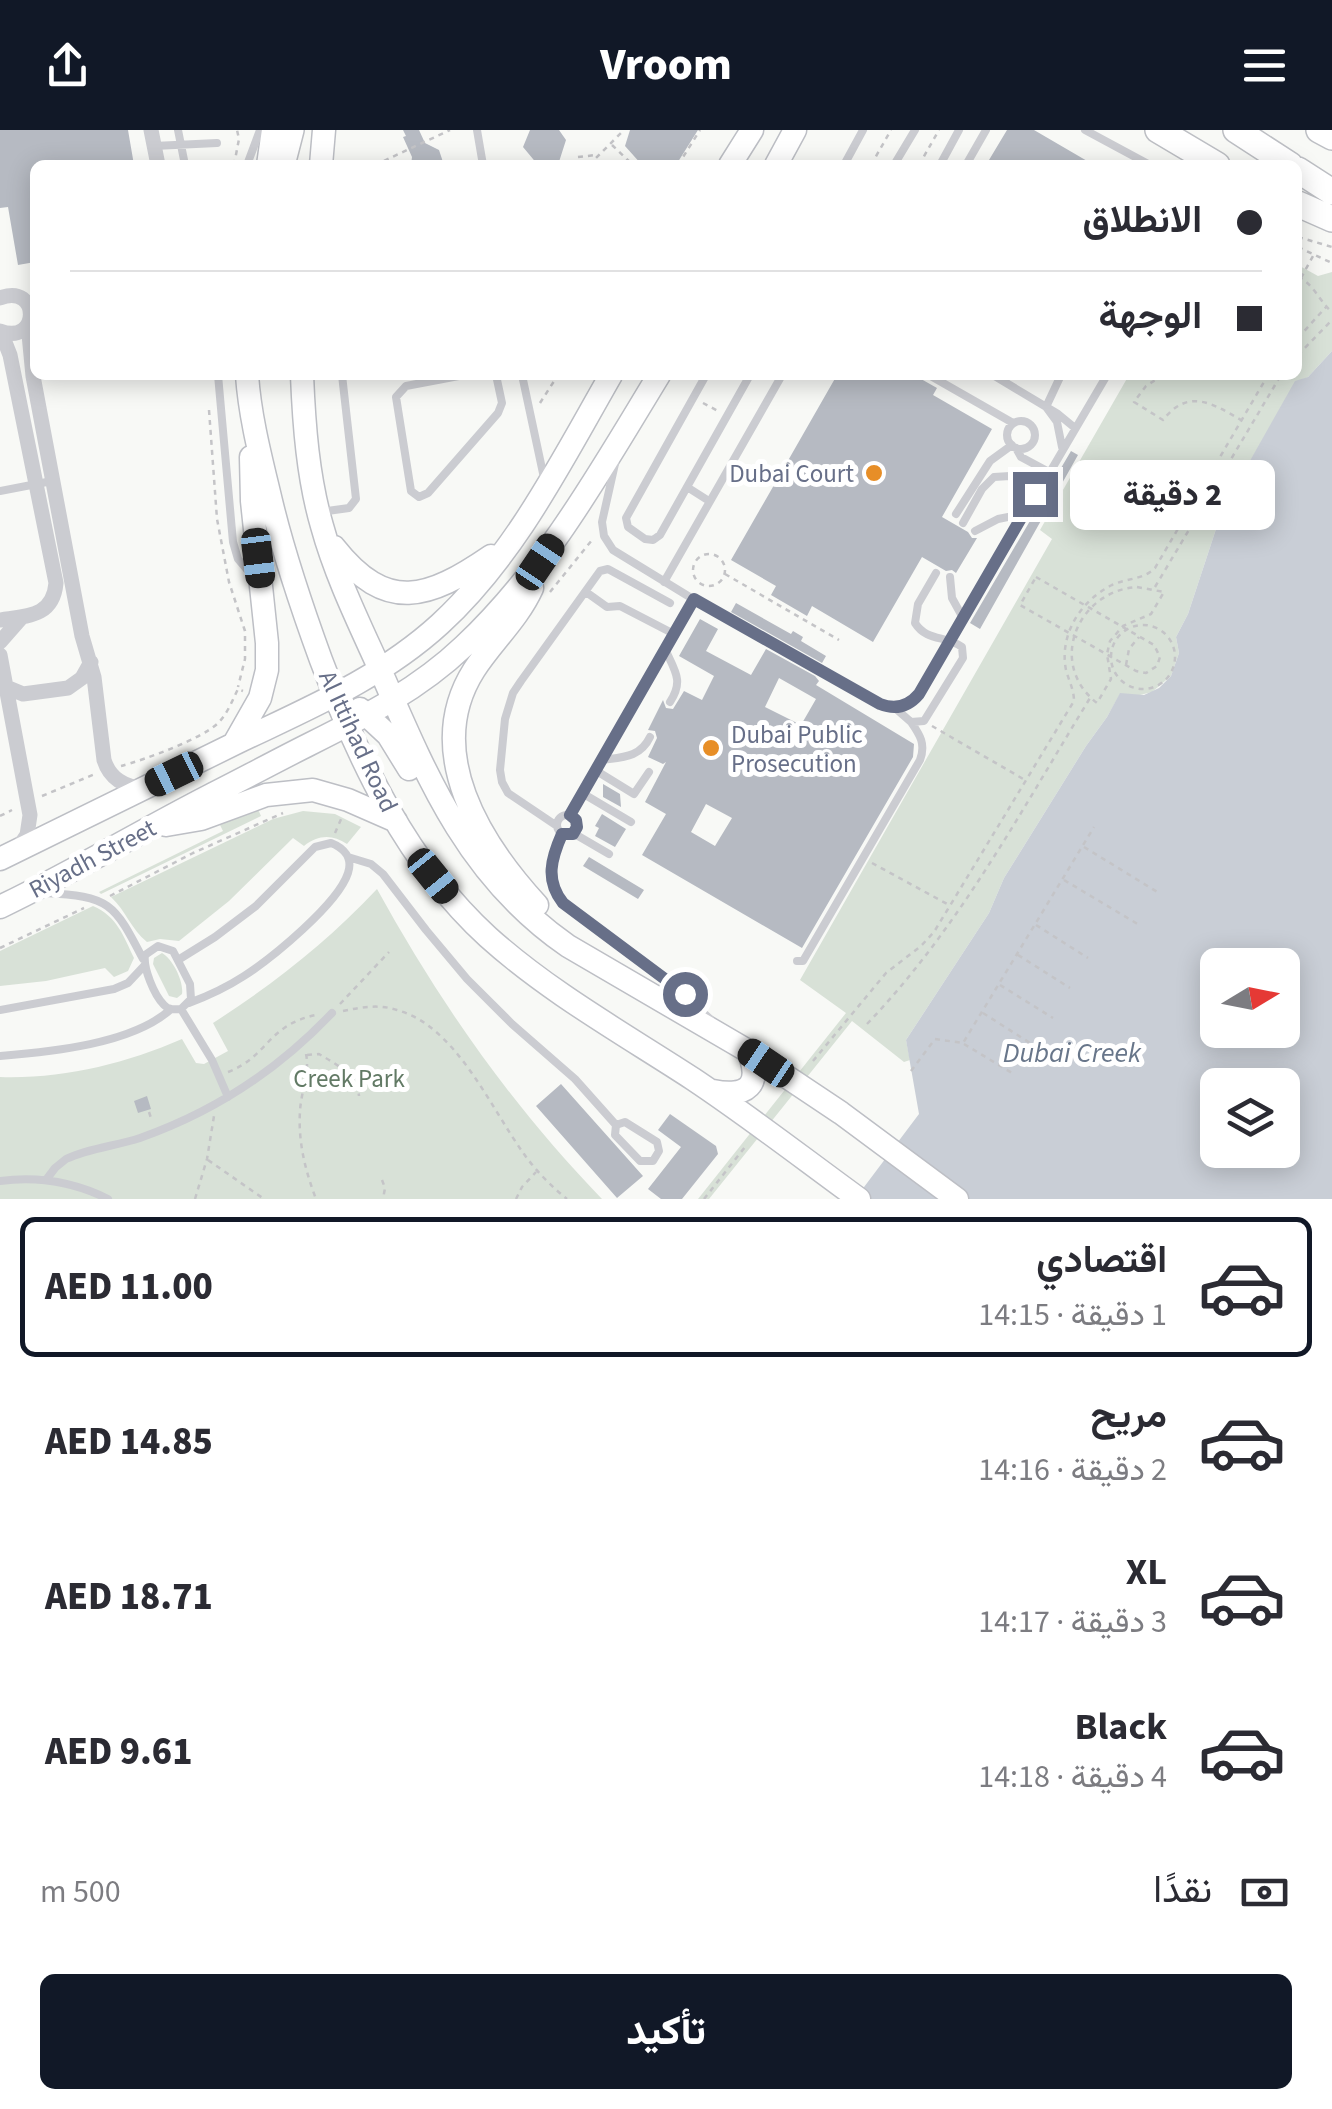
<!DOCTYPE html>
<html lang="ar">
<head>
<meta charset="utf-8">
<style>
	body { margin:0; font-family:"Source Sans 3",Vazirmatn,sans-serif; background:#f7f7f7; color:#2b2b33; direction:rtl; height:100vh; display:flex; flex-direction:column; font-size:38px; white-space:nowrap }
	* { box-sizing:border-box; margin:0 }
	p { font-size:32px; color:#7c7c81 }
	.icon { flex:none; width:55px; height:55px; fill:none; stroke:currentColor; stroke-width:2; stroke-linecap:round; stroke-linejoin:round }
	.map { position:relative; height:1069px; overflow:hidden; direction:ltr }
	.drawer { display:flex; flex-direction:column; background:#fff; flex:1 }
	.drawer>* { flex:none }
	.banner { position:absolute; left:30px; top:30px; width:1272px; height:220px; border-radius:15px; box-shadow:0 5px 25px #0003; direction:rtl; display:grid; align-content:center; height:220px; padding:0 40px; background:#fff }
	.needle { width:65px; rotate:80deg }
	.fabs { position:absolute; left:1200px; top:818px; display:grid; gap:20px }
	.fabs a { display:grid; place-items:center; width:100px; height:100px; border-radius:15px; background:#fff; box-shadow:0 5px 25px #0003; font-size:50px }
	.end { position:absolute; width:45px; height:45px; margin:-22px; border:12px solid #676f88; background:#fff; box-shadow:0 0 0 5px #fff }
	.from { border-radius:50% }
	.bubble { position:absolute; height:70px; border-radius:15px; background:#fff; box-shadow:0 5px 25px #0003; font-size:32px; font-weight:800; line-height:70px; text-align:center; direction:rtl }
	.car { position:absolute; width:30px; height:60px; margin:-30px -15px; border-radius:12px; box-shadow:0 0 8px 2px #0007; background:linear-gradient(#222 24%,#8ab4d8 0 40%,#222 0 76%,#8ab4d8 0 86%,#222 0) }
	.banner b { display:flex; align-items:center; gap:35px; height:95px; font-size:38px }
	.banner b+b { border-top:2px solid #e1e1e2 }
	.banner i { width:25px; height:25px; background:#2b2b33 }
	ul { padding:18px 0 0; list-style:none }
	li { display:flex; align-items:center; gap:30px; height:140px; margin:0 20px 15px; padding:0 20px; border:5px solid transparent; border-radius:15px }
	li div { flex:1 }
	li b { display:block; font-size:38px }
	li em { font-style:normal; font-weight:800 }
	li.selected { border-color:#111827 }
	li>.icon { width:90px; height:90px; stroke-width:1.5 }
	.pay { display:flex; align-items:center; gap:25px; height:110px; padding:0 40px; font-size:38px }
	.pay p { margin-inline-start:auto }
	.button { display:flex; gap:20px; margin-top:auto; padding:20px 40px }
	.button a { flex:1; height:115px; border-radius:15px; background:#111827; color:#fff; font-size:40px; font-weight:800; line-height:115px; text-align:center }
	header { display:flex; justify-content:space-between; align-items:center; height:130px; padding:0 40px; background:#111827; color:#fff; font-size:45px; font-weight:800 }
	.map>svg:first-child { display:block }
	.green { fill:#d8e1d7 }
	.water { fill:#c9ced6; fill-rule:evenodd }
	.building { fill:#b6bac2; fill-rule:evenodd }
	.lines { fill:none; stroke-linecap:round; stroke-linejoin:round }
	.secondary-casing { stroke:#bdbfc5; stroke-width:25 }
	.primary-casing { stroke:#bdbfc4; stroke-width:28 }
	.path { stroke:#c4c4c7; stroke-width:2.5; stroke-dasharray:5 5; stroke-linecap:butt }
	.service { stroke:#cbccd1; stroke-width:8 }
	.minor { stroke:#cbccd1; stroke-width:15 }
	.secondary { stroke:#fff; stroke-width:22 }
	.primary { stroke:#fff; stroke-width:25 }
	.route { stroke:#676f88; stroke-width:12 }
	.poi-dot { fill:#e78e27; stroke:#fff; stroke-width:4 }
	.labels { text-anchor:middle; stroke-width:10; stroke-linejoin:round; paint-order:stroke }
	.poi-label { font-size:25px; fill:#676f88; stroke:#fff; text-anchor:end }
	.street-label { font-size:25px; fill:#676f88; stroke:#fff }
	.park-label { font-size:25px; fill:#627a65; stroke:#fff }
	.water-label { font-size:28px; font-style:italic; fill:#68768a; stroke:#fff }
</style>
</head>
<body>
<header><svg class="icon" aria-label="menu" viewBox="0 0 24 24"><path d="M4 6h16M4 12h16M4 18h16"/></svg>Vroom<svg class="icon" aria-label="share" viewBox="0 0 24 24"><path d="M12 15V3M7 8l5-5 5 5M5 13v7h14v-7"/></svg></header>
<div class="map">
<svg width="1332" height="1069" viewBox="0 0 1332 1069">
	<rect width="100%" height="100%" fill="#f8f9f6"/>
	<path class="green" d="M1298,135L1318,146L1332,142V221L1308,247L1300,251L1247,336L1217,396L1188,484L1176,507L1179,523L1171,546L1152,562L1136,566L1120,564L1107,587L1086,616L1004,748L989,783L906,910L910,930L904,932L852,891L709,1069H698L846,883L800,850L1052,409L1040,400L1129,245H1298Z
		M257,677L261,686L101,764L99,762L223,701L220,695Z
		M303,681L335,684L361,697L347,714C332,704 318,705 304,716L293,708L229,771L179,811L160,809L147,812C131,799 126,781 111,767L273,689Z
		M377,759C439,872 512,976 602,1069H0V947C63,949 124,934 182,909L196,933L204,934L228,921L213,893C275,853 326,813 377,759Z
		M93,776C117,786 124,807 134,828L128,841L114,847L105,838L46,851L0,856V821Z
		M162,823C173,829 184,852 182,864L177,868L169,866L153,834L154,828Z"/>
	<path class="water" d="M1332,221V1069H855L919,984L906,910L989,783L1004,748L1086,616L1107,587L1120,563L1144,565L1159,558L1171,546L1179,523L1176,507L1188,484L1217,396L1247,336L1295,251L1308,247ZM1218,835H1282V900H1218ZM1218,955H1282V1020H1218Z"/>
	<path class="building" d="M0,0H128L134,35H35V132L18,135L8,77L0,78Z
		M403,0H419L425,13L439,20L444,35H411L412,27L403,7L406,6Z
		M530,0H559L566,10L558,35H538L523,17Z
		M630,0H698L676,35H642L625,16Z
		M1007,0H1034L1094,35H986Z
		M837,245H914L937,258L933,265L992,299L942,387L968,402L972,408H977L956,443L952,440L946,441L922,427L873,512L812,476L807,486L771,465L776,456L731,430Z
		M1071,321L1078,325L980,499L970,493Z
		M736,473L791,504L793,501L803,507L801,511L826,526L822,533L731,482Z
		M700,489L718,499L706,521L751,545L766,519L815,546L819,551L816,555L914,614L913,627L802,818L642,725L666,684L645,672L666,632L663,634L648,627L657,608L655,601L648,600L663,570L666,578L673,579L684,561L702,570L714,546L679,526ZM779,548L816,569L801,595L765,577ZM706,674L732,688L715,716L691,702Z
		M603,654L620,664L621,677L603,667Z
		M602,684L626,699L615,717L595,706L599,698L595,696Z
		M589,727L644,760L638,769L583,736Z
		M561,954L643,1046L617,1068L536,976Z
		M147,966L151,979L138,983L134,971Z
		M670,984L716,1016L718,1024L682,1069H661L648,1059L681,1017L658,1000Z"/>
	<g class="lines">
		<defs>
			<path id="secondary" d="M268,35L273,0
				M321,35L324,0
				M730,35L752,0
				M776,35L795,0
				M247,245C250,288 261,329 271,371C284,425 302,478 321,530C359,631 407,733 488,807C549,862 624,904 693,949C750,987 804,1029 859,1069
				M302,245C304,295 308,348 322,396C336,447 360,495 382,544C428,650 469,748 568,816L748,921L841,983L957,1069
				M334,417C387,484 428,469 491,426
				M532,458C518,489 492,512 474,540C422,622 481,714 537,775
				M360,579L388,605L409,639
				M235,612L260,568L267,540V513L252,371L251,327
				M166,695L201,689L266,665L313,660L348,670L396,691
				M0,729C79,690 158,651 238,612C309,578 381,548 440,494C515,425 561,332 611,245
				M0,777C71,743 139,702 209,666C243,649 276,631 310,614C366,586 419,559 464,516C546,439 601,340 659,245
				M713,961C747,968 763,955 748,921"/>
			<path id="primary" d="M1158,0L1217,35
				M1236,0L1290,35
				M1319,0L1332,7
				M282,35L291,0
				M1298,40L1332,62
				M1298,74L1332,89"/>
		</defs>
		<use href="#secondary" class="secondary-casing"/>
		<use href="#primary" class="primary-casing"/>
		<path class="path" d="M612,15L633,35
			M578,27L596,25
			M234,35L239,9L237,0
			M375,35L450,0
			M589,35L621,3
			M678,35L700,0
			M871,35L891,0
			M919,35L939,0
			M1298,107L1332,117
			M1298,117L1332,133
			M1298,147C1314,154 1319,171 1332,182
			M1301,148L1313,126
			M1298,208L1326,177
			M1298,225L1332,190
			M1163,245L1146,256L1134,272L1163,290C1188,258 1212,273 1241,290
			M540,273L558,245
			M703,273L718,281
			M209,280L217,389L229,452L245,501V529L238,557
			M693 440a16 16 0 1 1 32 0a16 16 0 1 1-32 0Z
			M725,444L839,510
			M1036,447L1154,515L1160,527L1157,536L1146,543L1136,541L1020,475Z
			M1137,457L1164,462L1151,484L1123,496L1110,511L1107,524L1111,549L1097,573C1047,534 1077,461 1137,457Z
			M1155,457L1281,245
			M550,462L592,410
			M1111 527a32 32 0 1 1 64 0a32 32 0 1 1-64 0Z
			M1126,535L1129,519L1139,507
			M932,596L1025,650
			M121,636C144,630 201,609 217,594C227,585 232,571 238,559L243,561
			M42,666L95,644
			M0,686L12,680
			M335,703L342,687
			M1084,717L1159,763
			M872,733L949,775
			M1064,750L1141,796
			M110,766L193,723L283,683
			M1036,795L1088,828
			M0,818L84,778
			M1018,825L1070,858
			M1000,855L1053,888
			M340,874L389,822
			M343,881C362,877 379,874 397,880C456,896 490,977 524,1024C536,1041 551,1056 567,1069
			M983,883L1030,913
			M867,894C959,798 1021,681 1090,568
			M964,914L1012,943
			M306,924C310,942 301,962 300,981C298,1011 305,1040 316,1069
			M307,925L319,924C336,934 357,945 359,966
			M813,931L886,843L921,816L934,802L1074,571C1074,560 1069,551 1066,540C1059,505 1080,471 1112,455C1127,448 1143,450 1155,438L1268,245
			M911,941L935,909L963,913L1094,697
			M228,942C269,926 267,895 316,885
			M149,982L152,991
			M208,1030L264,1069
			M382,1050L385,1058L383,1069
			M195,1069L207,1029L214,986
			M516,1069L522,1057L536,1042
			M704,1069L745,1017"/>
		<path class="service" d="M178,0L185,35
			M477,0L483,35
			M1085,0L1150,35
			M154,16L217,13
			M247,35L260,0
			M844,35L863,0
			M894,35L915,0
			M940,35L959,0
			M966,35L986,0
			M218,245L233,412L238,429L254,448
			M464,245L406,256L396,267L411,361L419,367L428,363L498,283L502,273L496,245
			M522,245L544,348
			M706,245L626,388L628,397L645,409L653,410L660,405L750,245
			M929,245L1013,293
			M993,245L1058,284L1075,298
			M1061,245L1046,277L1057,292L1062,317
			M1007 305a14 14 0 1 1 28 0a14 14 0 1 1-28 0Z
			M1016,318L1021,327L1049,342
			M615,334L602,392L604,406L613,420L693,469L880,574C895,580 908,577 919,565L1107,245
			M687,357L709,371
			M0,361L52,351
			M320,382L349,378L356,369L342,245
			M956,384L990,331L1012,315
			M963,393L982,359L994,347L1010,346L1035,364
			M975,401L998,389L1023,384
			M950,447L952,468L963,488
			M664,452L782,245
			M586,462L607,477L620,476L674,504
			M665,519C675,541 684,551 670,572
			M895,578L911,592L924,591L963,528L962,517C946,505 927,512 915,493L918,474L936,443
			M601,630C622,627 640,628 650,607
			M595,640L634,664L649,642
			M582,663L631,692
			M557 695a10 10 0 1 1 20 0a10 10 0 1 1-20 0Z
			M570,685L693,469
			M557,696L508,663L502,652L500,640L505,589L513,563L521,551L600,441L608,439L670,473
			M573,703L609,724
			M562,704C549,734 543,756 571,780L671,852L710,889
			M348,727L371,734L383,744L426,800L467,849L512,894L575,949L616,995
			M44,763C110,766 114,773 143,829
			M158,816L173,821L190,854L191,869L181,879C173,879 170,881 164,875C154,865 143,838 145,825Z
			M178,830L215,807L256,776L315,717L331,713C344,718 353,728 348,743C338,774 272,828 244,846C227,857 208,866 189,873
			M797,831H803L920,630C926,614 920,605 911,592
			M181,879L212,930L228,967
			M0,880L114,859L128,853L144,836
			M0,926C50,922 133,914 171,879
			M625,992L657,1012L659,1021L653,1031H640L615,1005L616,995Z
			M46,1050L55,1038L66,1029C89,1018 116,1016 140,1008C214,982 279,939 332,883
			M0,1051C38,1046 74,1052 108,1069"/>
		<path class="minor" d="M151,0L158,35
			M0,168C41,153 40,216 0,201
			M28,194L33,246L82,506L94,547L104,630C110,649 124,656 143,659
			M0,490C27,486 53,487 56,453L10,225L1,202
			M0,512L22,487
			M0,525L30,685L27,705L17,720
			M6,557L23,564L68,558L82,548L91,532"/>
		<use href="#secondary" class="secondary"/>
		<use href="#primary" class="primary"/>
	</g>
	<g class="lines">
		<path class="route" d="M685,864L563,773C545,750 551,729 562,704H573L577,697L576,690L570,685L694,469L880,574C895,580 908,577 919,564L1035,364"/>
	</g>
	<g class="poi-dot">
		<circle cx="874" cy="343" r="10"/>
		<circle cx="711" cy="618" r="10"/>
	</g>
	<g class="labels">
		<g class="poi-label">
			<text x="854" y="352">Dubai Court</text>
			<text x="731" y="613" text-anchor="start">Dubai Public<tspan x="731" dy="29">Prosecution</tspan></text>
		</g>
		<g class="street-label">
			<text transform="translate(359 611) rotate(65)" y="9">Al Ittihad Road</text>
			<text transform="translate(92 728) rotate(-28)" y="9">Riyadh Street</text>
		</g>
		<g class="park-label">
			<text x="349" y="957">Creek Park</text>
		</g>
		<g class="water-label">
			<text x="1072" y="932">Dubai Creek</text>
		</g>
	</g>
</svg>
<div class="fabs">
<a><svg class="needle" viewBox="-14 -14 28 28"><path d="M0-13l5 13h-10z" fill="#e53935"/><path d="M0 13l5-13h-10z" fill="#7c7c81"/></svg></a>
<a><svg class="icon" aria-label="layers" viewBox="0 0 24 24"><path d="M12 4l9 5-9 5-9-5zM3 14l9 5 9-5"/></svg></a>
</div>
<i class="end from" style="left:685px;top:864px"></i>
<i class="end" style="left:1035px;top:364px"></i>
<div class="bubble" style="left:1070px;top:330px;width:205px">2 دقيقة</div>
<i class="car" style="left:258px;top:428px;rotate:173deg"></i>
<i class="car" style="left:540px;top:432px;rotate:34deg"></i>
<i class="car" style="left:174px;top:644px;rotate:244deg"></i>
<i class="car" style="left:433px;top:746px;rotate:141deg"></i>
<i class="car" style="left:766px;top:933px;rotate:304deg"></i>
<div class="banner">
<b><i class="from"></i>الانطلاق</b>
<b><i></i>الوجهة</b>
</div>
</div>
<section class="drawer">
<ul>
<li class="selected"><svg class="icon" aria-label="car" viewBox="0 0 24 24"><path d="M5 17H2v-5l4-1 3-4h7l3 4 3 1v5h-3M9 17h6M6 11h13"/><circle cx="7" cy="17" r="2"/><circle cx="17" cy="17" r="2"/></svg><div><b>اقتصادي</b><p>1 دقيقة · 14:15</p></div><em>AED 11.00</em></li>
<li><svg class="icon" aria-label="car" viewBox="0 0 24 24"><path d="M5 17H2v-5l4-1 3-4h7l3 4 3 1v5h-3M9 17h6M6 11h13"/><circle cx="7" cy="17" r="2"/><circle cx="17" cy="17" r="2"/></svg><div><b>مريح</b><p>2 دقيقة · 14:16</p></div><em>AED 14.85</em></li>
<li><svg class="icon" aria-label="car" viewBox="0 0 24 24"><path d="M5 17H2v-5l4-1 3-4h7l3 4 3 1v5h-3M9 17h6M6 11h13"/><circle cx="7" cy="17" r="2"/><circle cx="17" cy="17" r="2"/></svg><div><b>XL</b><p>3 دقيقة · 14:17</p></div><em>AED 18.71</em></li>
<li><svg class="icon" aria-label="car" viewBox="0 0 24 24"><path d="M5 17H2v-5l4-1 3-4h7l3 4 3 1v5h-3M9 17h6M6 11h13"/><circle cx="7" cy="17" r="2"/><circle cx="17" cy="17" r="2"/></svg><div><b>Black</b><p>4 دقيقة · 14:18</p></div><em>AED 9.61</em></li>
</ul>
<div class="pay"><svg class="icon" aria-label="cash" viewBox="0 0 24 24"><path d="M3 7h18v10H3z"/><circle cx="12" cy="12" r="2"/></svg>نقدًا<p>500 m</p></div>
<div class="button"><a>تأكيد</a></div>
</section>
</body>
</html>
